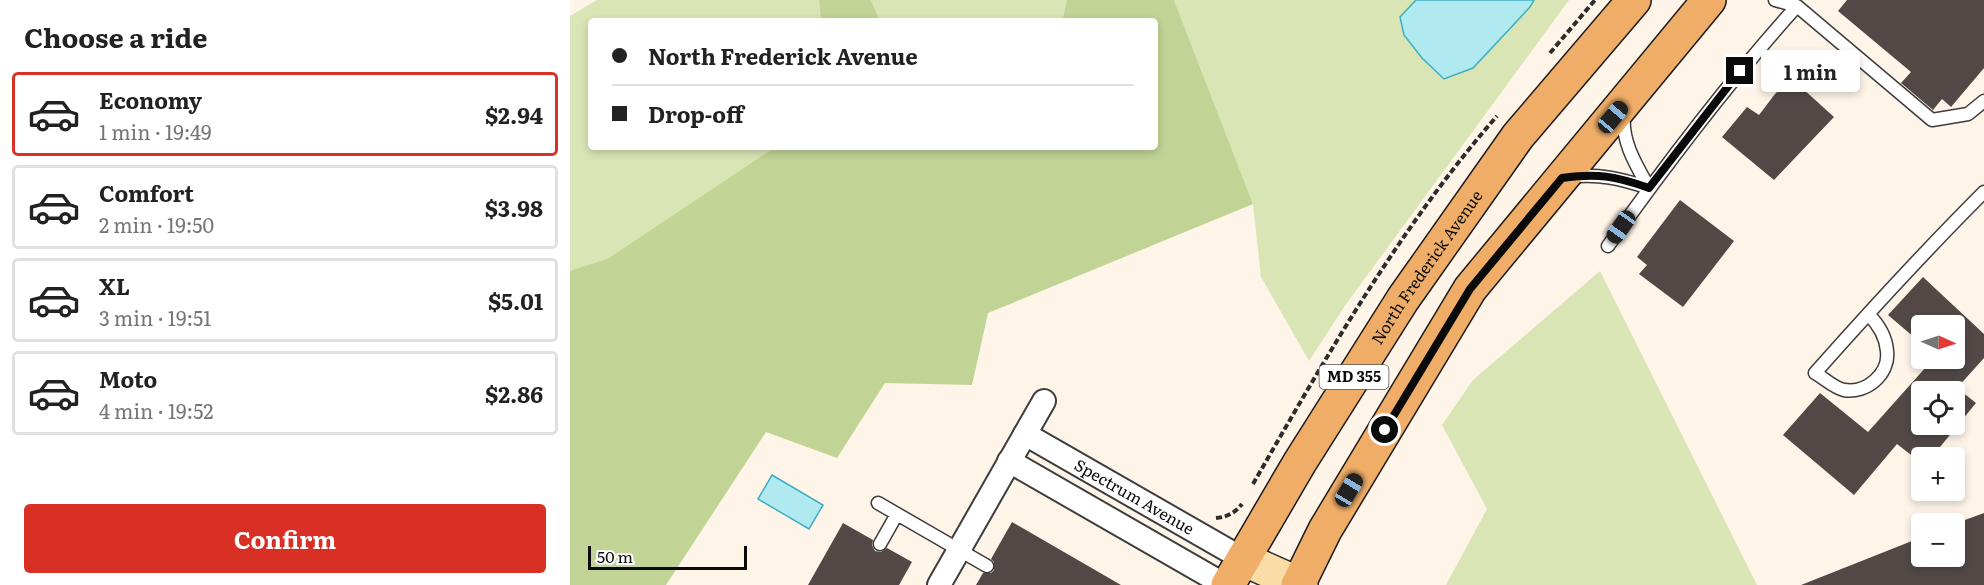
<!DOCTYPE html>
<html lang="en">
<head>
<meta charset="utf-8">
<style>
	body { margin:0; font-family:Literata,serif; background:#f6f6f6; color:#222; height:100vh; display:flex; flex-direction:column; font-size:22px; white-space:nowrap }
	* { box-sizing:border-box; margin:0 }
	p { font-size:20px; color:#767676 }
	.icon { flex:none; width:33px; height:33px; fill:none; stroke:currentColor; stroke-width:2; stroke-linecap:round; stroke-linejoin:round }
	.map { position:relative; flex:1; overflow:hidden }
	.side { display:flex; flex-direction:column; background:#fff; width:570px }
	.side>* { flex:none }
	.guide { position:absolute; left:18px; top:18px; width:570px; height:132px; border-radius:6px; box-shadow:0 3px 9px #0003; display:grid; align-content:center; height:132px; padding:0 24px; background:#fff }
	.needle { width:39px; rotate:93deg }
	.buttons { position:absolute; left:1341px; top:315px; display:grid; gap:12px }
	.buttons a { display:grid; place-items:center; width:54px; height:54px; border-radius:6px; background:#fff; box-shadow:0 3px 9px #0003; font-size:30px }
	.scale { position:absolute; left:18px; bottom:15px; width:159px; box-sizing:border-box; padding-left:6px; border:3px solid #0a0a0a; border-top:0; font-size:16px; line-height:21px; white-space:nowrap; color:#0a0a0a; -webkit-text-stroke:4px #fff; paint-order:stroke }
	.end { position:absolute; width:27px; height:27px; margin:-14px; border:8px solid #0a0a0a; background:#fff; box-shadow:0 0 0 3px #fff }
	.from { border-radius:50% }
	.bubble { position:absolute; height:42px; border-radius:6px; background:#fff; box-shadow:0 3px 9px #0003; font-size:20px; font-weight:700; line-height:42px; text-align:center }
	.car { position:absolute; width:18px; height:36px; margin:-18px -9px; border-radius:8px; box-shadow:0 0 4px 2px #0007; background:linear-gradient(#222 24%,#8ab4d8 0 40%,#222 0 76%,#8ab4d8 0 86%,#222 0) }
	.guide b { display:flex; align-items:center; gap:21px; height:57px; font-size:22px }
	.guide b+b { border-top:2px solid #e0e0e0 }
	.guide i { width:15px; height:15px; background:#222 }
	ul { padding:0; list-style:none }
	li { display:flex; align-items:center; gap:18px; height:84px; margin:0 12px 9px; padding:0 12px; border:3px solid #e0e0e0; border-radius:6px }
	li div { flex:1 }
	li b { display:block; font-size:22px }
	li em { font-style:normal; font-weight:700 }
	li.current { border-color:#d93025 }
	li>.icon { width:54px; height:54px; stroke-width:1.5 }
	h2 { padding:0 24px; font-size:27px; line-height:72px }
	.action { display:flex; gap:12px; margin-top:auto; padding:12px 24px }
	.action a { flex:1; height:69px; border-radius:6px; background:#d93025; color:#fff; font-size:24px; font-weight:700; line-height:69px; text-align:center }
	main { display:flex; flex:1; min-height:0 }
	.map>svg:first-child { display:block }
	.green { fill:#d9e5b5 }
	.forest { fill:#c1d496 }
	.water { fill:#b1e9f1; stroke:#3dafc3; stroke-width:1.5 }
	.building { fill:#524947; fill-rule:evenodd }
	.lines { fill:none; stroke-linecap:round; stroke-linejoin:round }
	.lane-casing { stroke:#3d3d3d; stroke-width:15 }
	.street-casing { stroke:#3d3d3d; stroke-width:26 }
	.secondary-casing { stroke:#2c2c2c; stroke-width:36 }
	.primary-casing { stroke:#1b1b1b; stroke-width:36 }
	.path { stroke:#2c2c2c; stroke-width:4; stroke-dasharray:6 3; stroke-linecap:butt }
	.lane { stroke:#fff; stroke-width:12 }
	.street { stroke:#fff; stroke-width:22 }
	.secondary { stroke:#fadca7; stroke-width:33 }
	.primary { stroke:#efad67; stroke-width:33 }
	.route { stroke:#0a0a0a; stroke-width:8 }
	.labels { text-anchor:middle; stroke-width:6; stroke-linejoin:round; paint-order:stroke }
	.shield { fill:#fff; stroke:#545454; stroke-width:1.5 }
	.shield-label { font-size:15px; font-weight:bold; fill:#0a0a0a }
	.street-label { font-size:16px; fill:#0a0a0a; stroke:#fff }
</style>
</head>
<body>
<main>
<section class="side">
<h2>Choose a ride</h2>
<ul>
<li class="current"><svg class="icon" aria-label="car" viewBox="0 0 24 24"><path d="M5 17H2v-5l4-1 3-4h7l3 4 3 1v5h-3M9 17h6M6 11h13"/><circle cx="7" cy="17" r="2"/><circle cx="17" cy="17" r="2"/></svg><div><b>Economy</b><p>1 min · 19:49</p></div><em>$2.94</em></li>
<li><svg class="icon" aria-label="car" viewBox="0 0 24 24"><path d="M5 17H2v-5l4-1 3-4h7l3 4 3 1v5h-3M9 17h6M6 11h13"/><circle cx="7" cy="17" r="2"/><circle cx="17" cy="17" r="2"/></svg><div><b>Comfort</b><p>2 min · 19:50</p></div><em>$3.98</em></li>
<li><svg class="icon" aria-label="car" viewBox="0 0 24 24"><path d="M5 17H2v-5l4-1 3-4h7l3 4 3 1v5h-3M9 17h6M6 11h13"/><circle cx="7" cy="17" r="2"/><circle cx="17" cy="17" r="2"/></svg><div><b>XL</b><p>3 min · 19:51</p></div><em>$5.01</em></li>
<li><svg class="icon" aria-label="car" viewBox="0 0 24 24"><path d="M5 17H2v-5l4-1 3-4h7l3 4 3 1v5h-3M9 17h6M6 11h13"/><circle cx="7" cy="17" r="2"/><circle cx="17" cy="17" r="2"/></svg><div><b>Moto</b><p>4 min · 19:52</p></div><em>$2.86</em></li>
</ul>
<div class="action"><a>Confirm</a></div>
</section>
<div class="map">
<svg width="1414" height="585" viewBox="0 0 1414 585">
	<rect width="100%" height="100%" fill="#fef4e8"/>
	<path class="green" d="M27,0H249L251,21H21V147H205L37,259L2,270L0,272V16Z
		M301,0H497L492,21H310Z
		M604,0H999L774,307L739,361L691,277L683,204Z
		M1030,271L1187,585H876L917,509L872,425L903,380Z"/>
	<path class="forest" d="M249,0H301L310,21H251Z
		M497,0H604L683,204L418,313L402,385L315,383L267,458L196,432L96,585H0V272L2,270L37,259L205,147H585V21H492Z"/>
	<path class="water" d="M846,0H964L960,7L903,68L874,79L852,58L834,35L830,17Z
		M202,475L253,505L239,529L188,499Z"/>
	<path class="building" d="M1277,0H1414V68L1381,107L1372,99L1363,110L1331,83L1341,72L1268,11Z
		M1221,78L1264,117L1204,180L1152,137L1177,107L1189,115L1205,94Z
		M1110,200L1164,241L1113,307L1069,274L1077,265L1067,257Z
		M1353,277L1414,334V358L1387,388L1406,403L1361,458H1345L1327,444L1284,495L1213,435L1250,393L1298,432L1364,358H1384V326H1352V344L1318,315ZM1384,392V424H1352V392Z
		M1414,513V585H1231L1352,537V556H1384V524Z
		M442,522L551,585H406L413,573H421L424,570V562L421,559Z
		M273,523L303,540L302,545L305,551L311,552L317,548L342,562L329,585H238Z"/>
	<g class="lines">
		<defs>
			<path id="lane" d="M1205,0L1227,6
				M1054,114C1051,141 1066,165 1079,188
				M999,177C1028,173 1052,179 1079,188
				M1038,246C1097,163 1159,81 1227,6L1362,120L1398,114L1414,101
				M1298,314C1308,324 1316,337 1317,351C1320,374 1296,394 1274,390C1264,388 1254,378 1245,373C1300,311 1356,250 1414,192
				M308,503L417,566
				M310,544L327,514"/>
			<g id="street">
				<path id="s1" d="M455,434L673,559"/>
				<path d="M439,461L655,585"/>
				<path d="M369,585L474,401"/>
			</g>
			<path id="secondary" d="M673,559L731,585"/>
			<g id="primary">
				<path id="s2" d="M658,585L730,462L833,299L948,136L1064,0"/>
				<path d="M728,585L755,530L900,289L1139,0"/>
			</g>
		</defs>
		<use href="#lane" class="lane-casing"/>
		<use href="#street" class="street-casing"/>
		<use href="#secondary" class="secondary-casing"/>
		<use href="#primary" class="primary-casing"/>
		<path class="path" d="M980,53L1025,0
			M683,484C756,357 830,227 927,116
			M646,518C657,517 665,513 672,504"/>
		<use href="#lane" class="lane"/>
		<use href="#street" class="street"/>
		<use href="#secondary" class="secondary"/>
		<use href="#primary" class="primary"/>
	</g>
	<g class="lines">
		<path class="route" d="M815,430L900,289L992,178C1028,173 1045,176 1079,188L1170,71"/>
	</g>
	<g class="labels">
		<rect class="shield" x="749.5" y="365" width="69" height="24" rx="4.5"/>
		<g class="shield-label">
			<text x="784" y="382">MD 355</text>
		</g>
		<g class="street-label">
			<text dy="6" stroke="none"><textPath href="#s2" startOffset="375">North Frederick Avenue</textPath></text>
			<text dy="6" stroke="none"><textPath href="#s1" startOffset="126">Spectrum Avenue</textPath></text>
		</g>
	</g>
</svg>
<div class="buttons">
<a><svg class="needle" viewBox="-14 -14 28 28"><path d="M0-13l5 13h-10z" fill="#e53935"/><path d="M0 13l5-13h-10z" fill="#767676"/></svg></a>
<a><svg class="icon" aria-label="locate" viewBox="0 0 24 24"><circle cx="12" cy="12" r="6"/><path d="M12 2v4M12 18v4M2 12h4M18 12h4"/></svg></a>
<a>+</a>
<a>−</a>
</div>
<div class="scale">50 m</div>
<i class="end from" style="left:815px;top:430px"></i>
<i class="end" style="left:1170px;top:71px"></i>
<div class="bubble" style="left:1191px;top:50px;width:99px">1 min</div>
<i class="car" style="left:1043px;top:117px;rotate:40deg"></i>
<i class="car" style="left:1051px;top:227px;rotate:215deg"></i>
<i class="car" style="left:779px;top:490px;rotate:31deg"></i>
<div class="guide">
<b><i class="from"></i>North Frederick Avenue</b>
<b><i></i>Drop-off</b>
</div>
</div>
</main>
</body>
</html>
